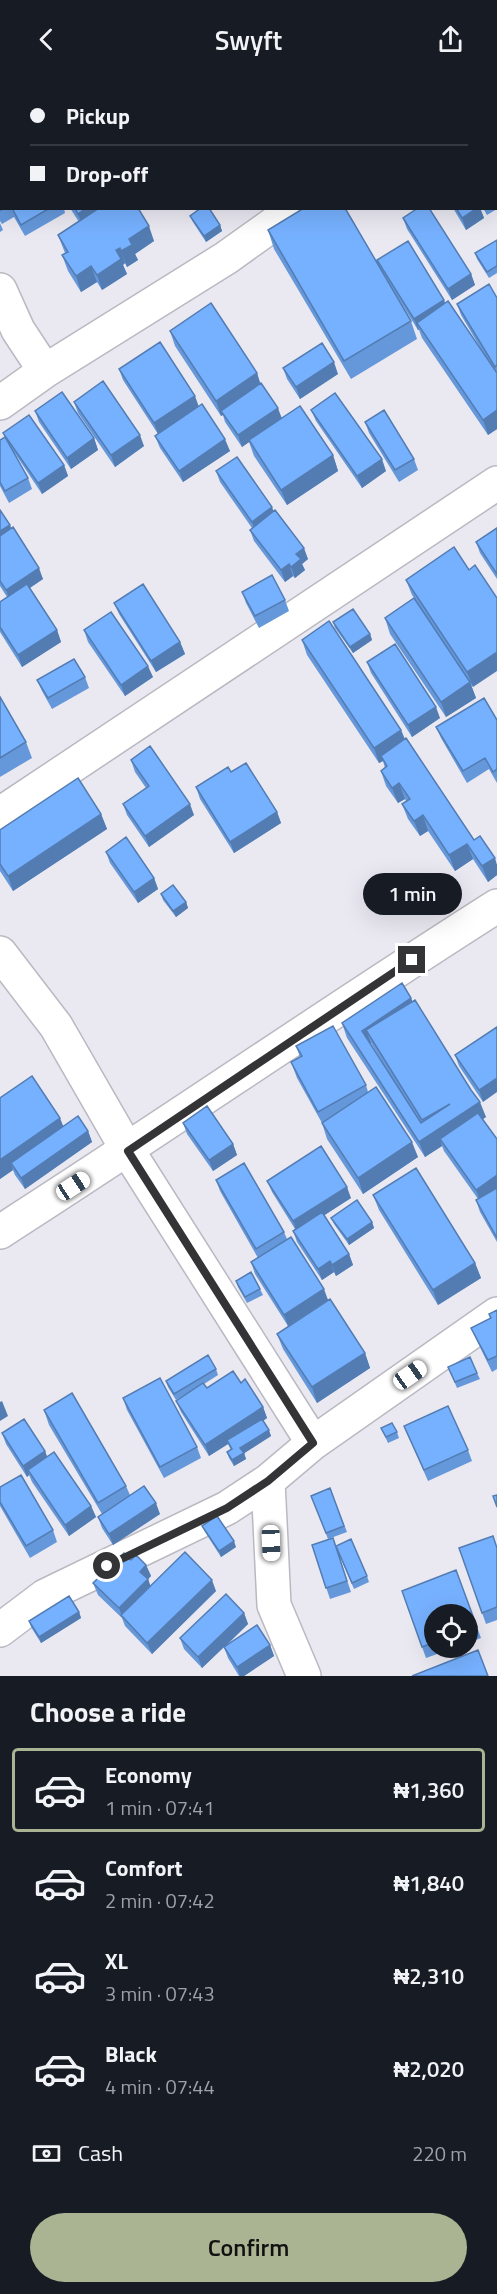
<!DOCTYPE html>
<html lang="en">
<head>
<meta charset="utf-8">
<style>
	body { margin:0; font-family:"Titillium Web",sans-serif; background:#242831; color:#f1f3f6; height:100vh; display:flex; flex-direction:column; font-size:22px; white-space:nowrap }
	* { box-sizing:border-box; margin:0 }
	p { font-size:20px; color:#9ea1a6 }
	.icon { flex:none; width:33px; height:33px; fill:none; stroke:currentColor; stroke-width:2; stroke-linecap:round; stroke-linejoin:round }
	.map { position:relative; height:1598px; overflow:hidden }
	.drawer { display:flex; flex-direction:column; background:#171b24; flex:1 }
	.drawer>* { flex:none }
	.guide { position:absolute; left:0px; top:0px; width:498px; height:132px; box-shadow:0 6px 24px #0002; display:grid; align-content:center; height:132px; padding:0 30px; background:#171b24 }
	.tools { position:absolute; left:424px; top:1526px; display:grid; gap:12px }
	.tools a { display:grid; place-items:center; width:54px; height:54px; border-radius:50%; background:#171b24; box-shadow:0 6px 24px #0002; font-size:30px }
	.end { position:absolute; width:27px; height:27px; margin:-14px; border:8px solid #343437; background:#fff; box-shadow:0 0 0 3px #fff }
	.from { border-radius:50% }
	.bubble { position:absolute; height:42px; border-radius:21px; background:#171b24; box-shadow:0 6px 24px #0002; font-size:20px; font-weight:600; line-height:42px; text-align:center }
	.car { position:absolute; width:18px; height:36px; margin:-18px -9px; border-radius:8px; box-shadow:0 0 4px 2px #0007; background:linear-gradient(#fff 24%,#345 0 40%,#fff 0 76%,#345 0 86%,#fff 0) }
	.guide b { display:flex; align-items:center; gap:21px; height:57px; font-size:22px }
	.guide b+b { border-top:2px solid #363941 }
	.guide i { width:15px; height:15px; background:#f1f3f6 }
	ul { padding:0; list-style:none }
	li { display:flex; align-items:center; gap:18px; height:84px; margin:0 12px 9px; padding:0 18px; border:3px solid transparent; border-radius:6px }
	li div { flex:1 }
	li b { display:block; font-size:22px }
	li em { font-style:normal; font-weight:600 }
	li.current { border-color:#aab492 }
	li>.icon { width:54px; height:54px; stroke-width:1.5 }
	h2 { padding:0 30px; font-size:27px; line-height:72px }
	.pay { display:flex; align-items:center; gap:15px; height:66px; padding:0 30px; font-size:22px }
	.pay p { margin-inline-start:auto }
	.button { display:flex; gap:12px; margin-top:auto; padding:12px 30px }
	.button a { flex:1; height:69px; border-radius:36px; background:#aab492; color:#111; font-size:24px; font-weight:600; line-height:69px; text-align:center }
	header { display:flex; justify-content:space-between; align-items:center; height:78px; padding:0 30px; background:#171b24; font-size:27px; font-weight:600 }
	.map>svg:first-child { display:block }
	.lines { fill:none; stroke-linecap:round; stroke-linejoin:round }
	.minor-casing { stroke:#bab9c2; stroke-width:36 }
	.minor { stroke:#fff; stroke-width:33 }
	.wall { fill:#6598db; fill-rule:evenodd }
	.shaded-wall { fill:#537cb2 }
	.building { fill:#76b1ff; stroke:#537cb2; stroke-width:1.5 }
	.route { stroke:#343437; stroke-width:8 }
</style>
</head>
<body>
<header><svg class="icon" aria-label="back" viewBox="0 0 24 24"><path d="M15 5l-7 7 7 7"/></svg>Swyft<svg class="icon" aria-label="share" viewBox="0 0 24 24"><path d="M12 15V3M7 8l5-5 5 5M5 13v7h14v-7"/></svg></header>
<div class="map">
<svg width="497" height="1598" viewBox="0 0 497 1598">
	<rect width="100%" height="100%" fill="#eae9f2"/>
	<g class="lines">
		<defs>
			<path id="minor" d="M496,11H497
				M0,212L18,252L45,293L0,325
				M45,293L226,180L296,130
				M0,736L497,405
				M0,875L56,948L128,1073L313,1365
				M0,1154C167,1047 330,934 497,828
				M268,1403L274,1527L304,1598
				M0,1552L45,1518L227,1430L268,1403L313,1365L497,1236"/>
		</defs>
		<use href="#minor" class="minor-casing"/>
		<use href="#minor" class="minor"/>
	</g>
	<path class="wall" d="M496,96L497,131L487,137L483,130H496Z
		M0,110L2,130H64L65,135L25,158L14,139L2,146L0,143Z
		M70,130H138L154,163L135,176L138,182L127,189L125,185L123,187L127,196L102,212L97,204L81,214L68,193L62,177L65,175L58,157L79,144Z
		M453,130H480L484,140L466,152Z
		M190,138L220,147L222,153L206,164L193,144Z
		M403,140L471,196L475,207L452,222L407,151Z
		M0,145L3,152L0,154Z
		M268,152L411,243L417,261L351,301L274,171Z
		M497,162V195L489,200L477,181L475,175Z
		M377,182L445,225L484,276L461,237L457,226L497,220V351L488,357L422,260L419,252H418L381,193Z
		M170,253L257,295L260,305L282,340L333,377L338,393L287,427L254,378L249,364L242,369L225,344L223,337L221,338L175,268Z
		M283,290L338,296L300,321L287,301Z
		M119,291L199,329L230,373L183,404L160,370L155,358L183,339L158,356L123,302Z
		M74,324L144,368L115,389L78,335Z
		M311,332L386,393L362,410L316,343Z
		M35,333L94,360L98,372L71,391L39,344Z
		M365,344L414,381L418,392L399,404L369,355Z
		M3,355L64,387L68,398L42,416L14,374L28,400L32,411L9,425L0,408V362L6,361Z
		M216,393L274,433L308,481L302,486L305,492L295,500L293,498L285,504L254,463L250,452L252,450L220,404Z
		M0,432L11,450L43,501L30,510L57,552L61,564L22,589L0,554V524L7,519L0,508Z
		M497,450V501L480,475L476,464Z
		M454,469L473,609L471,607L476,620L446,639L390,556L385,540L414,520L412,517L406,502Z
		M242,514L285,522L289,533L259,550L246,525Z
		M114,525L180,564L185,576L156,594L119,536Z
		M333,544L370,556L372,562L353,575L335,550Z
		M84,552L153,599L125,618L88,564Z
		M302,562L401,652L405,661L474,762L497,787V797L488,804L473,781L455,793L428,753L420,758L408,741L402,726L406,723L405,721L398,725L386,708L381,693L385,690L383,683L379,685L307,577Z
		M367,584L440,640L412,659L371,595Z
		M85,599L89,610L52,631L42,613L37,602Z
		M0,619L26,664L32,680L0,699Z
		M497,642V705L489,691L467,705L441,660L436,649Z
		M131,682L194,737L149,769L127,737L123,726L146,710L135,694Z
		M231,694L277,734L281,745L234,775L200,721L196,709Z
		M101,736L107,751L13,813L0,793V752Z
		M106,774L154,800L158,811L138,825L110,785Z
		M161,816L186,824L188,830L176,839L163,822Z
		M411,920L412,924L486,1039L483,1041L497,1061V1164L480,1134L476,1122L478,1121L444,1073L442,1068L425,1079L347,960L342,945ZM371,965L372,967L388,993L370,966Z
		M497,949L483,1024L459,988L455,977Z
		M296,968L366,1007L368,1014L418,1079L363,1116L327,1061L322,1045L297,1000L291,984L300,979Z
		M0,1020L63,1048L88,1053L92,1064L25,1111L15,1097L13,1092L0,1101Z
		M183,1045L233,1066L237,1077L213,1093L187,1056Z
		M216,1102L284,1154L287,1161L328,1222L288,1248L255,1196L251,1184L258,1180L220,1113Z
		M267,1103L351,1120L324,1137L349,1176L353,1187L336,1198L334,1194L322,1202L297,1164L293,1153L295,1151L272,1114Z
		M373,1117L475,1185L481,1200L438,1227L379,1132Z
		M331,1140L372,1144L374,1150L349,1167L334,1146Z
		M236,1203L260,1211L263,1217L247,1225L238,1209Z
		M497,1232V1291L492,1294L476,1261L471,1250L490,1241L489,1236Z
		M277,1256L365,1275L370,1290L317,1325L283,1271Z
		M448,1289L477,1295L480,1301L457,1310Z
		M216,1291L218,1297L204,1306L207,1310L241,1305L263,1329L267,1340L263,1343L271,1358L244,1375L246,1381L234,1388L229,1380L227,1374L231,1372L228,1366L209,1378L181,1334L176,1323L186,1316L176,1322L168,1309L166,1303Z
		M123,1320L197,1369L201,1380L164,1400L127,1332Z
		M44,1332L126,1408L130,1417L160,1436L113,1467L102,1450L98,1439L102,1436L49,1347Z
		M404,1348L468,1372L472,1383L428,1403Z
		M381,1350L397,1354L399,1360L388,1365Z
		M2,1355L45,1373L47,1379L91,1428L96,1439L69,1458L32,1404L29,1397L27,1399L6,1366Z
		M0,1409L53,1452L57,1464L30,1480L0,1428Z
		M330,1410L347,1454L328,1461L311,1418Z
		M202,1448L236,1469L221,1479L205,1454Z
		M333,1460L351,1514L330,1521L312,1467Z
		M497,1469V1542L486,1546L459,1470Z
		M338,1474L367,1498L369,1504L354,1511Z
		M131,1482L146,1487L151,1498L148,1501L150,1508L216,1513L152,1576L125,1548L122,1540L98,1517L93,1505Z
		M456,1492L481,1560L468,1565V1536H435V1569H457L426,1580L402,1513Z
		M79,1534L81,1540L41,1565L31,1549L29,1543Z
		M244,1535L248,1546L227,1567H270L274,1578L244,1598H239L228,1580L224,1569L202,1590L184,1571L180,1560Z"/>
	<path class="shaded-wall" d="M86,130H115L84,151L78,136Z
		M477,130H480L484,140L466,152L462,140Z
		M220,147L222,153L206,164L204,158Z
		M149,148L154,163L135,176L138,182L127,189L121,173L129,161Z
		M120,170L125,185L123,187L127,196L102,212L97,197L116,172Z
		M91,188L97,204L81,214L76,198Z
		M471,196L475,207L452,222L448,211Z
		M444,222L448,234L417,245L419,252H418L414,241Z
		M334,284L338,296L300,321L296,309Z
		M257,295L262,311L221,333L223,337L221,338L216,323Z
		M195,318L199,329L158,356L154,345Z
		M278,330L282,341L242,369L238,357Z
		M497,332V351L488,357L483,342Z
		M140,357L144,368L115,389L111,377Z
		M94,360L98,372L71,391L67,380Z
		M225,361L230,373L183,404L179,393Z
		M333,377L338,393L287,427L281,412Z
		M382,381L386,393L362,410L357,398Z
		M64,387L68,398L42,416L38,405Z
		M272,429L276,440L256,455L252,444Z
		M10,447L14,458L0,467V453Z
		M304,470L308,481L302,486L305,492L295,500L291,489L296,476Z
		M289,486L293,498L285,504L281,492Z
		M39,490L43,501L10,523L6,512Z
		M57,552L61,564L22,589L18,577Z
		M370,556L372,562L353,575L350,569Z
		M180,564L185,576L156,594L151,583Z
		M497,574V593L473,609L467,594Z
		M148,588L153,599L125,618L121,607Z
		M470,604L476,620L446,639L441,624Z
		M436,629L440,640L412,659L408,647Z
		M401,652L407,668L381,678L383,683L379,685L374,670Z
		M399,705L405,721L398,725L392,710Z
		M190,726L194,737L149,769L145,758Z
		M277,734L281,745L234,775L230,764Z
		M101,736L107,751L13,813L8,798Z
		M423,737L428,753L420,758L414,743Z
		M467,766L473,781L455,793L449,777Z
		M495,780L497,787V797L488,804L482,788Z
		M154,800L158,811L138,825L134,814Z
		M186,824L188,830L176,839L173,833Z
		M411,920L417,935L366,952L371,965L367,968L362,953Z
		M497,1000V1014L483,1024L479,1012Z
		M480,1024L486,1039L444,1067L440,1061L442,1068L425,1079L419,1064Z
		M60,1040L66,1055L11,1085L13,1092L0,1101V1082Z
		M88,1053L92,1064L25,1111L21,1100Z
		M412,1064L418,1079L363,1116L358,1100Z
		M233,1066L237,1077L213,1093L209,1082Z
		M497,1097V1111L480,1123L476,1112Z
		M347,1109L351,1120L297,1155L293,1143Z
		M372,1144L374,1150L349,1167L347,1161Z
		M349,1176L353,1187L336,1198L332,1187Z
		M330,1183L334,1194L322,1202L318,1191Z
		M475,1185L481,1200L438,1227L433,1212Z
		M324,1211L328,1222L288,1248L284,1237Z
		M365,1275L370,1290L317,1325L312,1309Z
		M2,1323L8,1338L0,1343V1324Z
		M263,1329L267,1340L229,1366L227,1362L228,1366L209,1378L205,1367Z
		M269,1352L271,1358L243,1376L240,1370Z
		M45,1373L49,1384L28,1392L29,1397L27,1399L23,1388Z
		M244,1375L246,1381L234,1388L232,1382Z
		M156,1425L160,1436L113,1467L109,1456Z
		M91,1428L96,1439L69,1458L65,1447Z
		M234,1463L236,1469L221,1479L219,1473Z
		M146,1487L151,1498L148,1501L152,1512L122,1538L119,1530L140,1494Z
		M212,1502L216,1513L152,1576L147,1565Z
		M79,1534L81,1540L41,1565L39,1559Z
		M244,1535L248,1546L202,1590L198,1579Z
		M270,1567L274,1578L244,1598H240L237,1589Z"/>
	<path class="building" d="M30,0H57L58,2H28Z
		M71,0H146L147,2H72Z
		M2,21V42L0,40V22Z
		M2,109V130H5L0,133V110Z
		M12,130H50L21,147Z
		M75,130H86L78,136Z
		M99,130H138L149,148L129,161L132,167L121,173L120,170L116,172L121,181L97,197L91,188L76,198L62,177L68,174L58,157Z
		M201,130H209L220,147L204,158L190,138Z
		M304,130H345L411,243L344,283L268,152Z
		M418,130H429L471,196L448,211L403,140Z
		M456,130H477L462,140Z
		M497,162V188L487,194L475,175Z
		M408,163L444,222L414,241L377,182Z
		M489,206L497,220V287L495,289L457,226Z
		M448,223L497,295V332L483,342L417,245Z
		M211,225L257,295L216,323L170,253Z
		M160,264L195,318L154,345L119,291Z
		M322,265L334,284L296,309L283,290Z
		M103,303L140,357L111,377L74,324Z
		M261,305L278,330L238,357L221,333Z
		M62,314L94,360L67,380L35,333Z
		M335,315L382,381L357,398L311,332Z
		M202,326L225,361L179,393L155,358Z
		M300,328L333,377L281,412L249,362Z
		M384,332L414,381L395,392L365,344Z
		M29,337L64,387L38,405L3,355Z
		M5,359L28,400L5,413L0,404V362Z
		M237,379L272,429L252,444L216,393Z
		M0,432L10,447L0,453Z
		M275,432L304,470L296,476L301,481L291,489L289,486L281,492L250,452Z
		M13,449L39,490L6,512L0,503V458Z
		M497,450V496L476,464Z
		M454,469L469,492L475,487L497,520V574L467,594L406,502Z
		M272,497L285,522L255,538L242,514Z
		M27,506L57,552L18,577L0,549V524Z
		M143,506L180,564L151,583L114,525Z
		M414,520L470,604L441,624L385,540Z
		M353,531L370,556L350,569L333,544Z
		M111,534L148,588L121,607L84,552Z
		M329,543L401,652L374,670L302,562Z
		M395,566L436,629L408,647L367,584Z
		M74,581L85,599L48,620L37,602Z
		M0,619L26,664L0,680Z
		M484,620L497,642V691L493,694L485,680L463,693L436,649Z
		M406,660L474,762L480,758L495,780L482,788L467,766L449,777L423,737L414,743L402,726L410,721L399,705L392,710L381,693L387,688L381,678Z
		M150,668L190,726L145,758L123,726L149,708L131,682Z
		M246,685L277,734L230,764L196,709L228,689L231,694Z
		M78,700L101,736L8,798L0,786V752Z
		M126,759L154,800L134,814L106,774Z
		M173,807L186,824L173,833L161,816Z
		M402,905L411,920L362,953L421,1045L450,1026L422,1042L366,952L415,922L471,1012L480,1024L419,1064L342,945Z
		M333,948L366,1007L318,1034L291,984L302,978L296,968Z
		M497,949V1000L479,1012L455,977Z
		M32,998L60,1040L0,1082V1020Z
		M376,1009L412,1064L358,1100L322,1045Z
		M207,1028L233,1066L209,1082L183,1045Z
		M478,1035L497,1061V1097L476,1112L440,1061Z
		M78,1038L88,1053L21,1100L11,1085Z
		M321,1068L347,1109L293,1143L267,1103Z
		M244,1085L284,1154L256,1171L216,1102Z
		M416,1090L475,1185L433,1212L373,1117Z
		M497,1110V1160L476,1122Z
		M357,1122L372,1144L347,1161L331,1140Z
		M322,1134L349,1176L332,1187L330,1183L318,1191L293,1153Z
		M291,1159L324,1211L284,1237L251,1184Z
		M251,1194L260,1211L245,1219L236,1203Z
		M330,1221L365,1275L312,1309L277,1256Z
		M497,1232V1278L488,1282L471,1250L491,1240L489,1236Z
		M208,1277L216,1291L174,1316L166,1303Z
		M470,1279L477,1295L455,1304L448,1289Z
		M233,1293L241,1305L245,1301L263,1329L205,1367L176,1323L203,1305L207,1310Z
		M160,1300L197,1369L160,1389L123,1320Z
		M72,1315L126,1408L98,1425L44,1332Z
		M448,1328L468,1372L424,1392L404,1348Z
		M24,1341L45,1373L23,1388L2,1355Z
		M262,1341L269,1352L240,1370L244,1375L232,1382L227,1374L232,1371L227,1362Z
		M392,1345L397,1354L386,1359L381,1350Z
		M54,1374L91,1428L65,1447L28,1392Z
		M21,1397L53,1452L26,1468L0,1424V1409Z
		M144,1408L156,1425L109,1456L98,1439Z
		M330,1410L344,1448L326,1455L311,1418Z
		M497,1417V1429L493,1418Z
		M217,1438L234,1463L219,1473L202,1448Z
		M493,1458L497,1470V1529L482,1535L459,1470Z
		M333,1460L347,1503L326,1510L312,1467Z
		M351,1461L367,1498L352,1505L336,1468Z
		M185,1474L212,1502L147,1565L121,1537Z
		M124,1475L131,1482L136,1477L146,1487L140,1494L148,1501L119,1530L93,1505Z
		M456,1492L477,1549L468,1552V1536H435V1564L422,1569L402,1513Z
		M226,1516L244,1535L198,1579L180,1560Z
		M69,1518L79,1534L39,1559L29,1543Z
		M257,1547L270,1567L237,1589L224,1569Z
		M478,1572L488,1598H412Z"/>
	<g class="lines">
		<path class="route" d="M107,1488L227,1430L268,1403L313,1365L128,1073L412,882"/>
	</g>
</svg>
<div class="tools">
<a><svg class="icon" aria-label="locate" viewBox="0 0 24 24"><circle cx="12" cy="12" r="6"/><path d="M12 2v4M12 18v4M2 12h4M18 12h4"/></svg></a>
</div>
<i class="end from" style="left:107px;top:1488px"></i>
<i class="end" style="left:412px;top:882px"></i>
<div class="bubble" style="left:363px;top:795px;width:99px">1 min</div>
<i class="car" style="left:73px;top:1108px;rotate:57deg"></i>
<i class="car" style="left:410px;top:1297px;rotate:55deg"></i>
<i class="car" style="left:271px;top:1465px;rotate:178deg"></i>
<div class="guide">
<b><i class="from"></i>Pickup</b>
<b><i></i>Drop-off</b>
</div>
</div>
<section class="drawer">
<h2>Choose a ride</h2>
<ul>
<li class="current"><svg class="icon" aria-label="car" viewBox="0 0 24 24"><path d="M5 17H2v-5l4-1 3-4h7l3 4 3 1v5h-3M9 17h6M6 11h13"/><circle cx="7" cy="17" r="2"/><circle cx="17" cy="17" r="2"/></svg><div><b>Economy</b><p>1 min · 07:41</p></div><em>₦1,360</em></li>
<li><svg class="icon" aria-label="car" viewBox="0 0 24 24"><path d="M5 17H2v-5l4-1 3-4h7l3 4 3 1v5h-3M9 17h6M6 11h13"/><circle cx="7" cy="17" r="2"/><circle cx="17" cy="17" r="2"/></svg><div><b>Comfort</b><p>2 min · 07:42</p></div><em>₦1,840</em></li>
<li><svg class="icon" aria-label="car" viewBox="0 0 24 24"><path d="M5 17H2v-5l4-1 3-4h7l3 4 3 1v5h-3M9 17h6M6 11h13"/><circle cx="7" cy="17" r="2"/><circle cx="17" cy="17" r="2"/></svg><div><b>XL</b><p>3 min · 07:43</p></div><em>₦2,310</em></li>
<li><svg class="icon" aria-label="car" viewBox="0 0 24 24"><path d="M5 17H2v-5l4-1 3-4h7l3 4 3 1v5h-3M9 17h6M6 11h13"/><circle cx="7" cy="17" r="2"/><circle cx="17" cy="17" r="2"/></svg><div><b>Black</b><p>4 min · 07:44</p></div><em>₦2,020</em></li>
</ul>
<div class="pay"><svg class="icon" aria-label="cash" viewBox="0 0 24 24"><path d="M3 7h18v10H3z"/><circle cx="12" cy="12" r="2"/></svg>Cash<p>220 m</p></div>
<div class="button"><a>Confirm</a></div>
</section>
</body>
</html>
